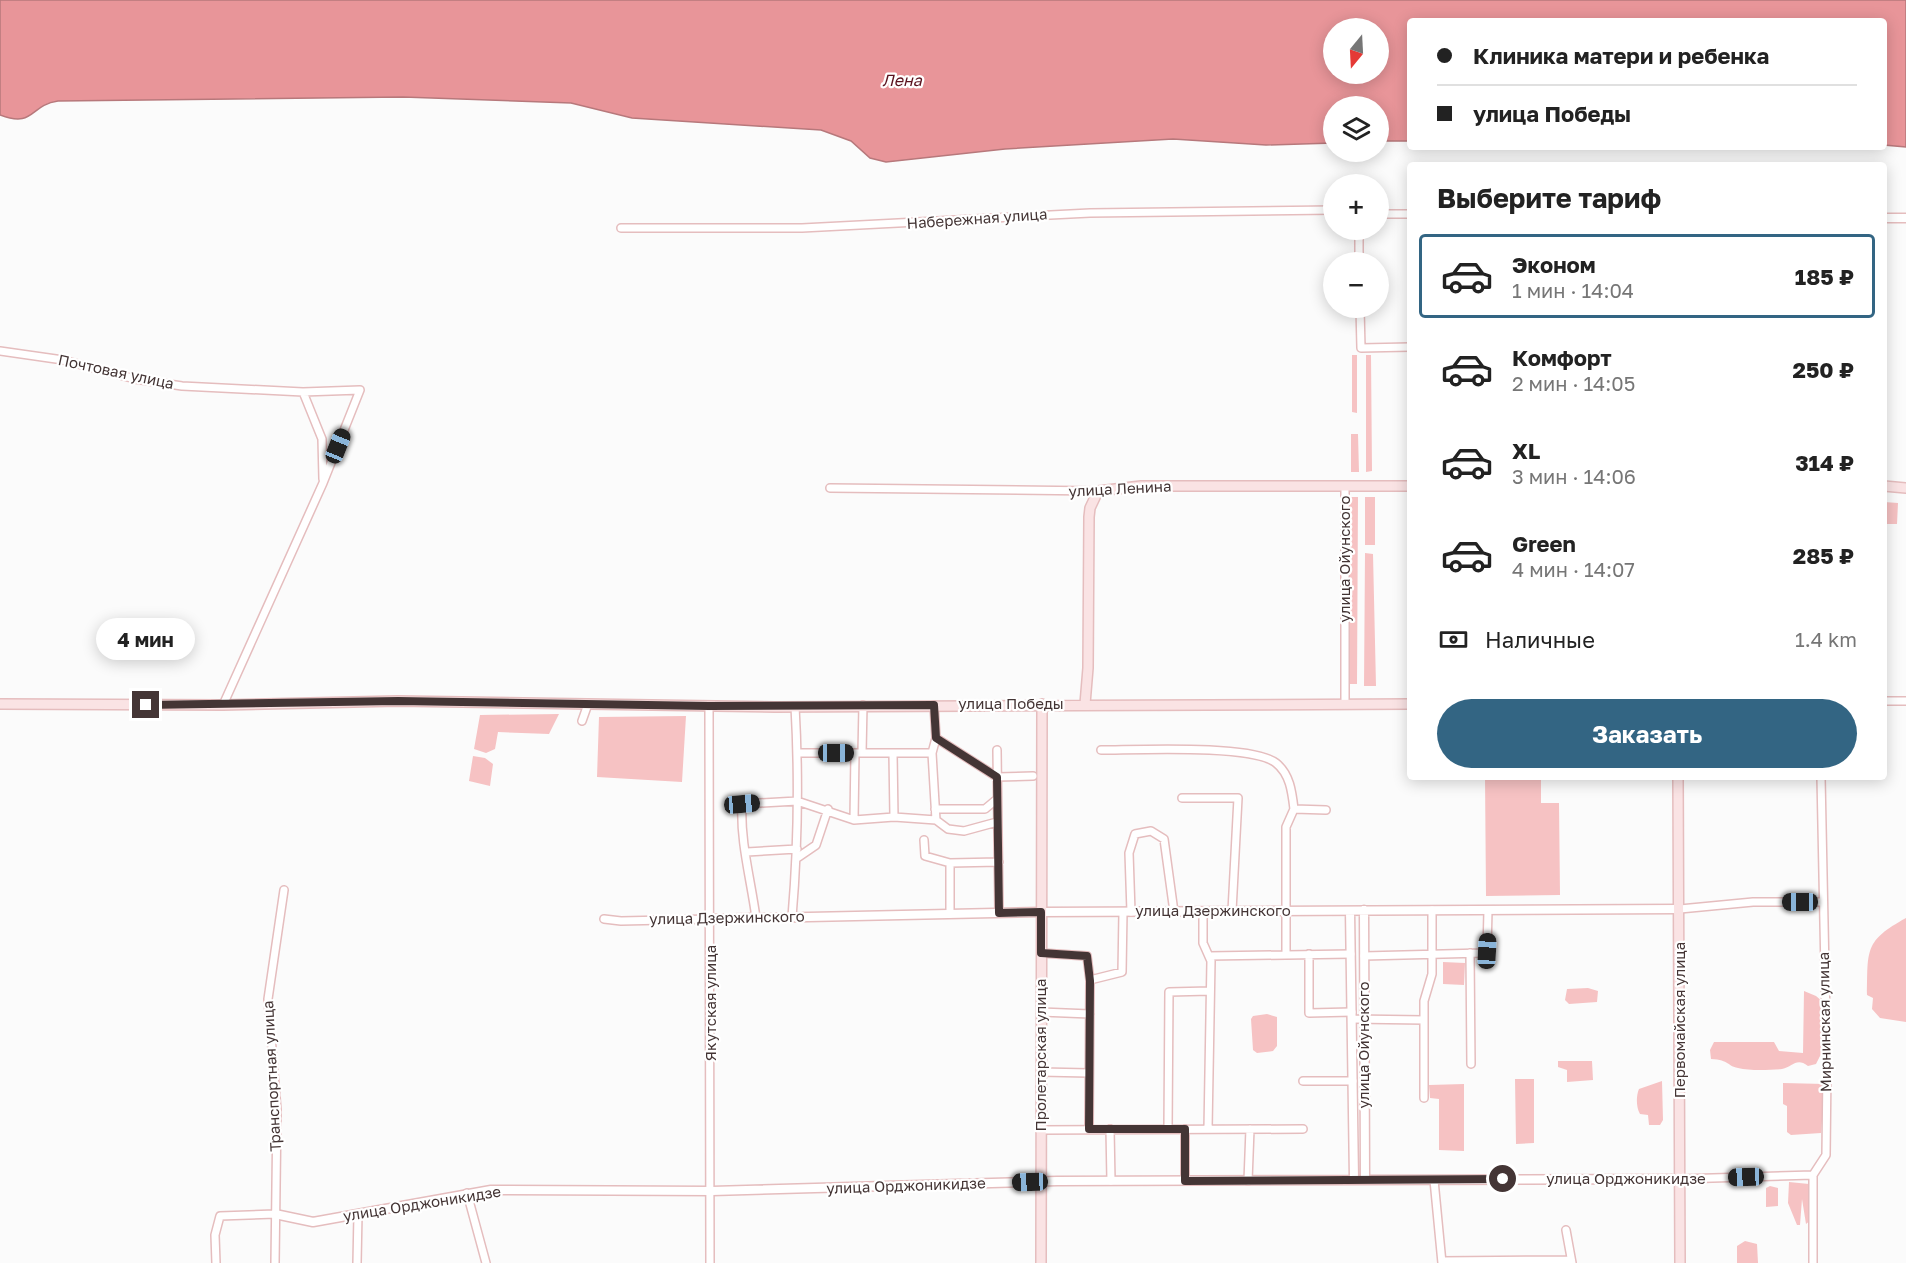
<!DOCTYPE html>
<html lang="ru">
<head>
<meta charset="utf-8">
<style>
	body { margin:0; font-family:"Golos Text",sans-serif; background:#f6f6f6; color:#222; height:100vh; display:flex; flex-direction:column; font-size:22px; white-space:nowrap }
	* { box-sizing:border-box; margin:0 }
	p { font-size:20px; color:#767676 }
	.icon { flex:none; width:33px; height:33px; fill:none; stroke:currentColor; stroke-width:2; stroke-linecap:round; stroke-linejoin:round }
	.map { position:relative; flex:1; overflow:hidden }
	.sheet { position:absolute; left:1407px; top:162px; width:480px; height:618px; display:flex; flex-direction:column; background:#fff; border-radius:6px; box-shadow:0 3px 15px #0003 }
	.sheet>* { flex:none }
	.hud { position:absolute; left:1407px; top:18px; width:480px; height:132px; border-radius:6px; box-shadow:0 3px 15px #0003; display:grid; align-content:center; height:132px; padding:0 30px; background:#fff }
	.needle { width:39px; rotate:198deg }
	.buttons { position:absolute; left:1323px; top:18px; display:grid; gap:12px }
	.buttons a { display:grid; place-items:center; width:66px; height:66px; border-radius:50%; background:#fff; box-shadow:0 3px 15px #0003; font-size:30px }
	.end { position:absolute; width:27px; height:27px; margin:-14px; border:8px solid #443535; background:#fff; box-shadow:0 0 0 3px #fff }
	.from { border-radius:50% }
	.bubble { position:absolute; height:42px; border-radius:21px; background:#fff; box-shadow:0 3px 15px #0003; font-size:20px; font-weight:700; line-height:42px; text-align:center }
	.car { position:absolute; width:18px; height:36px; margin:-18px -9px; border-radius:8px; box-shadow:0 0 4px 2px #0007; background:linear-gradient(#222 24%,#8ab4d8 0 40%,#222 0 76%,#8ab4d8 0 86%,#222 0) }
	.hud b { display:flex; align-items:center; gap:21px; height:57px; font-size:22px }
	.hud b+b { border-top:2px solid #e0e0e0 }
	.hud i { width:15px; height:15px; background:#222 }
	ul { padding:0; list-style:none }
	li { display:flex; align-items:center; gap:18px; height:84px; margin:0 12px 9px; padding:0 18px; border:3px solid transparent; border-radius:6px }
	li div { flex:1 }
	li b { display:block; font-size:22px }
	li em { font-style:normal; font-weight:700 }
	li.on { border-color:#336583 }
	li>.icon { width:54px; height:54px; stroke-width:1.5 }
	h2 { padding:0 30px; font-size:27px; line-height:72px }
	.pay { display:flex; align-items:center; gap:15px; height:66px; padding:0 30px; font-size:22px }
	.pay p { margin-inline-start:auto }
	.primary-button { display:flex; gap:12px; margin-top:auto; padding:12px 30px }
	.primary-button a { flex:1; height:69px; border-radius:36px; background:#336583; color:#fff; font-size:24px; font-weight:700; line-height:69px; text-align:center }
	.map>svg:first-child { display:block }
	.green { fill:#f6c2c3 }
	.water { fill:#e89599; stroke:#b7787b; stroke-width:1.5; fill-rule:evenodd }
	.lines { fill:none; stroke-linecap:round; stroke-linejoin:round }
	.minor-casing { stroke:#e5bdbe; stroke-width:10 }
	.tertiary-casing { stroke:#e5bdbe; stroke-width:11 }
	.secondary-casing { stroke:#e5bdbe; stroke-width:12 }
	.minor { stroke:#fff; stroke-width:7 }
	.tertiary { stroke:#fff; stroke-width:8 }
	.secondary { stroke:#fae3e4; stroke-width:9 }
	.route { stroke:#443535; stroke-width:8 }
	.labels { text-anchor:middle; stroke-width:4.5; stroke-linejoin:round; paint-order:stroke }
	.street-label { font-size:15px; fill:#443535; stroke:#fff }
	.water-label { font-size:16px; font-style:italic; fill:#5b121e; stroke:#fff }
</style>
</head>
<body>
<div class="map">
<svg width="1906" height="1263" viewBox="0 0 1906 1263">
	<rect width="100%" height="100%" fill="#fbfbfb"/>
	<path class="green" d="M1352,355H1357V413L1352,412Z
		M1366,355H1371L1372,471L1366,472Z
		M1351,434H1358L1359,472H1351Z
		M1348,497H1358L1357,684H1347Z
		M1365,497H1375V545H1365Z
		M1884,502L1898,503L1897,524H1885V548Z
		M1365,553L1373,554L1376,686H1364Z
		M559,714L549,734L498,732L495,749L486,753L474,749L480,715Z
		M686,716L682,782L597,777L599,717Z
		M473,756L485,758L493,764L490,786L469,781Z
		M1485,777H1541V803H1559L1560,895L1486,896Z
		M1906,918V1022L1880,1018L1872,1009L1873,998L1867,995C1868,950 1864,941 1906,918Z
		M1443,962L1465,963L1464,985L1443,984Z
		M1588,988L1598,991L1597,1002L1569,1004L1565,1000L1567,989Z
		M1804,991L1816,996L1823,1002L1822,1052L1816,1064L1808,1066C1796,1057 1793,1067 1782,1069C1770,1070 1750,1071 1738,1068C1727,1066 1730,1060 1711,1059L1710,1050L1714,1042H1774L1779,1051L1803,1053Z
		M1267,1014L1277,1017V1046L1273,1051L1257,1053L1253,1050L1251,1019L1253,1016Z
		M1558,1061H1592L1593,1080L1567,1082V1070L1558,1067Z
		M1515,1079H1534V1143L1516,1144Z
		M1662,1081L1663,1120L1660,1125H1649L1648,1115L1640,1114C1636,1107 1636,1096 1639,1089Z
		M1783,1083L1825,1084L1821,1133L1791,1135L1787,1132V1106L1783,1104Z
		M1464,1084V1151L1439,1150V1099L1430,1098L1429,1085Z
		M1789,1182L1809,1184L1811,1220L1806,1224L1802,1199L1800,1225H1797L1788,1203Z
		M1770,1186L1778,1188V1206L1766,1207V1188Z
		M1745,1241L1757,1244L1758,1263H1737V1246Z"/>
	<path class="water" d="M0,0H1906V147L1884,145V21H1410V141H1379L1378,106H1334L1333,143L1266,145L1173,139L1005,149L886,162L870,158L851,141L821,130L632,118L571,103L403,97L58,101C29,105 35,128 0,115ZM1334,28H1378V74H1334Z"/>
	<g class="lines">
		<defs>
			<path id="minor" d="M1378,214H1410
				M621,228H802L1090,213L1334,210
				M1359,230V262
				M1360,308L1361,348L1410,347
				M0,351L63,360L135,379L182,386L303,392L360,390L323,483L223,705
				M303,392L322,439L323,479
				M1345,486V704
				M830,488L1098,491
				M1884,701H1906
				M934,705L936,738L932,753L936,820
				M709,706L710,1263
				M582,721L588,704
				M936,738L997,777L1033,776
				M997,750L999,913
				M1101,750C1135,750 1252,744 1276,763C1290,774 1292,792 1294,809
				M798,753H932
				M862,753L863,705
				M893,754L894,817
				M1182,798H1238L1232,911
				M935,809H985L997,799
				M854,820L855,753
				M924,840L925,856L950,863L999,862
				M747,852L797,849
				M797,858L816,845L828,809
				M950,863V914
				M1680,909L1753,902H1823
				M1203,911V943L1211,961L1208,1129
				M1131,912L1129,853L1135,834L1151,831L1164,839L1174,912
				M792,917C798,847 799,777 795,706
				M756,918C751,880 740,842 742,804L797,801L854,820L894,817L936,820L948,829L964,831L997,822
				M604,919L621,921L711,919
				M1041,953L1087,956L1090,980L1089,1129
				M1470,953L1471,1064
				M1309,954V1013L1352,1012
				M1286,955V827L1294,809L1326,810
				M1209,956L1351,954
				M1364,956L1483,953L1487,951L1488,910
				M1090,980L1122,972L1123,912
				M1041,1012L1090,1014
				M1352,1019L1424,1020
				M1041,1072L1089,1073
				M1303,1081H1353
				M1424,1098V1001L1432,974V910
				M1110,1129L1111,1181
				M1168,1129L1169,992L1210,991
				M1185,1129V1181
				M1040,1130L1303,1129
				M1679,1179L1813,1175
				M1434,1180L1442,1263
				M1248,1181L1250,1129
				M467,1193L486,1263
				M1566,1230L1572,1263
				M1442,1261L1571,1260
				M216,1263L215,1235L220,1216L275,1214
				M275,1263L277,1110L268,999L284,890
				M357,1263L358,1214
				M1813,1263V1175L1826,1155L1827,1069L1821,777"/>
			<path id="tertiary" d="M1884,218H1906
				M1364,910L1365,1180
				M1350,911L1354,1180
				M711,919L1041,912L1680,909
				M275,1214L313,1222L491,1190L712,1191L1057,1181L1679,1179"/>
			<path id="secondary" d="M1884,486L1906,488
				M0,704L223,705L398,701L775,707L1410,704
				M1085,704L1088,668L1089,517L1090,508L1098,491L1141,486H1410
				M1678,777L1680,1263
				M1041,1263L1042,704"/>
		</defs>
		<use href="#minor" class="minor-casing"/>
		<use href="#tertiary" class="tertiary-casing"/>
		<use href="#secondary" class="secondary-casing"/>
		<use href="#minor" class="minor"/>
		<use href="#tertiary" class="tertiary"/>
		<use href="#secondary" class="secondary"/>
	</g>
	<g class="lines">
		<path class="route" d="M146,705L398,701L709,706L934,705L936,738L997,777L999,913L1041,912V953L1087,956L1090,981L1089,1129H1185V1181L1503,1179"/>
	</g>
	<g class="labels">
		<g class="street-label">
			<text transform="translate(977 219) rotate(-4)" y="5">Набережная улица</text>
			<text transform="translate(116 372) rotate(12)" y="5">Почтовая улица</text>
			<text transform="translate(1120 489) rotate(-3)" y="5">улица Ленина</text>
			<text transform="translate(1345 559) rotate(-90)" y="5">улица Ойунского</text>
			<text x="1011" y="709">улица Победы</text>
			<text x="1213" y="916">улица Дзержинского</text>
			<text transform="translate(727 918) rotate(-1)" y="5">улица Дзержинского</text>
			<text transform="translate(711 1003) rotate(-90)" y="5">Якутская улица</text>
			<text transform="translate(1680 1020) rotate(-90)" y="5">Первомайская улица</text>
			<text transform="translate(1825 1022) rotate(-91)" y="5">Мирнинская улица</text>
			<text transform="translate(1364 1045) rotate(-90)" y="5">улица Ойунского</text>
			<text transform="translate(1041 1055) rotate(-90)" y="5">Пролетарская улица</text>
			<text transform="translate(272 1076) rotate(-93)" y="5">Транспортная улица</text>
			<text x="1626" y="1184">улица Орджоникидзе</text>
			<text transform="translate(906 1186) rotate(-2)" y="5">улица Орджоникидзе</text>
			<text transform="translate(422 1204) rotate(-9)" y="5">улица Орджоникидзе</text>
		</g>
		<g class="water-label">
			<text x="902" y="86">Лена</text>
		</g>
	</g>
</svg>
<div class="buttons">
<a><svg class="needle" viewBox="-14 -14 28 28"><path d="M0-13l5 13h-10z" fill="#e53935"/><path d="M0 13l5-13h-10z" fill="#767676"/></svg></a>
<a><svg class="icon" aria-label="layers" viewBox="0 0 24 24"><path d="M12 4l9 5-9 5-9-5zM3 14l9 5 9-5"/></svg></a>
<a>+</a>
<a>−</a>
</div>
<i class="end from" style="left:1503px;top:1179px"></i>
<i class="end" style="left:146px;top:705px"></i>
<div class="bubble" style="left:96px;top:618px;width:99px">4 мин</div>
<i class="car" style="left:338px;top:446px;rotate:22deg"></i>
<i class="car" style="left:836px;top:753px;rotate:90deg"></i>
<i class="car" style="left:742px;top:804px;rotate:85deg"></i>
<i class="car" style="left:1800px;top:902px;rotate:270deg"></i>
<i class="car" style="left:1487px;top:951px;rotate:3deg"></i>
<i class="car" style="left:1746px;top:1177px;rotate:268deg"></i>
<i class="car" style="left:1030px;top:1182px;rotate:268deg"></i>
<div class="hud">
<b><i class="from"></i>Клиника матери и ребенка</b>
<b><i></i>улица Победы</b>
</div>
<section class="sheet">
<h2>Выберите тариф</h2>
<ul>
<li class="on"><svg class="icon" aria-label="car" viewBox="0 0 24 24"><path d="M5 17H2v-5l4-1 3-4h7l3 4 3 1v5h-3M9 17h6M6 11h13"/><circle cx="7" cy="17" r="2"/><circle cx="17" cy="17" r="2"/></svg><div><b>Эконом</b><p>1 мин · 14:04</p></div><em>185 ₽</em></li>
<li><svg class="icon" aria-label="car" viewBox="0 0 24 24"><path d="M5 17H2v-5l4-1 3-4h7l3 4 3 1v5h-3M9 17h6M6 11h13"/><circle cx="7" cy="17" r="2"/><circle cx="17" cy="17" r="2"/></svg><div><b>Комфорт</b><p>2 мин · 14:05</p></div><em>250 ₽</em></li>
<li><svg class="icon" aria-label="car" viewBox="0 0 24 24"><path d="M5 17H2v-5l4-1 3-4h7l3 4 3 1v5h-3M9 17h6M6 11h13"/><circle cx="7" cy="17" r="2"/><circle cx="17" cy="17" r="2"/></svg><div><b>XL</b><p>3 мин · 14:06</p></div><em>314 ₽</em></li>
<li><svg class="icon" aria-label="car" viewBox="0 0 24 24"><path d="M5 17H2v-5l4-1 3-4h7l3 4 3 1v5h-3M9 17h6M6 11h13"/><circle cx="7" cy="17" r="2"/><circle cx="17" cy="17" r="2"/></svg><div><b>Green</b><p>4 мин · 14:07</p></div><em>285 ₽</em></li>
</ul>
<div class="pay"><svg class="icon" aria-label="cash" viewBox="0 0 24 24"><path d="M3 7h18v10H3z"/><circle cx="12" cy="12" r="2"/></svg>Наличные<p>1.4 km</p></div>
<div class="primary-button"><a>Заказать</a></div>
</section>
</div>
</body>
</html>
